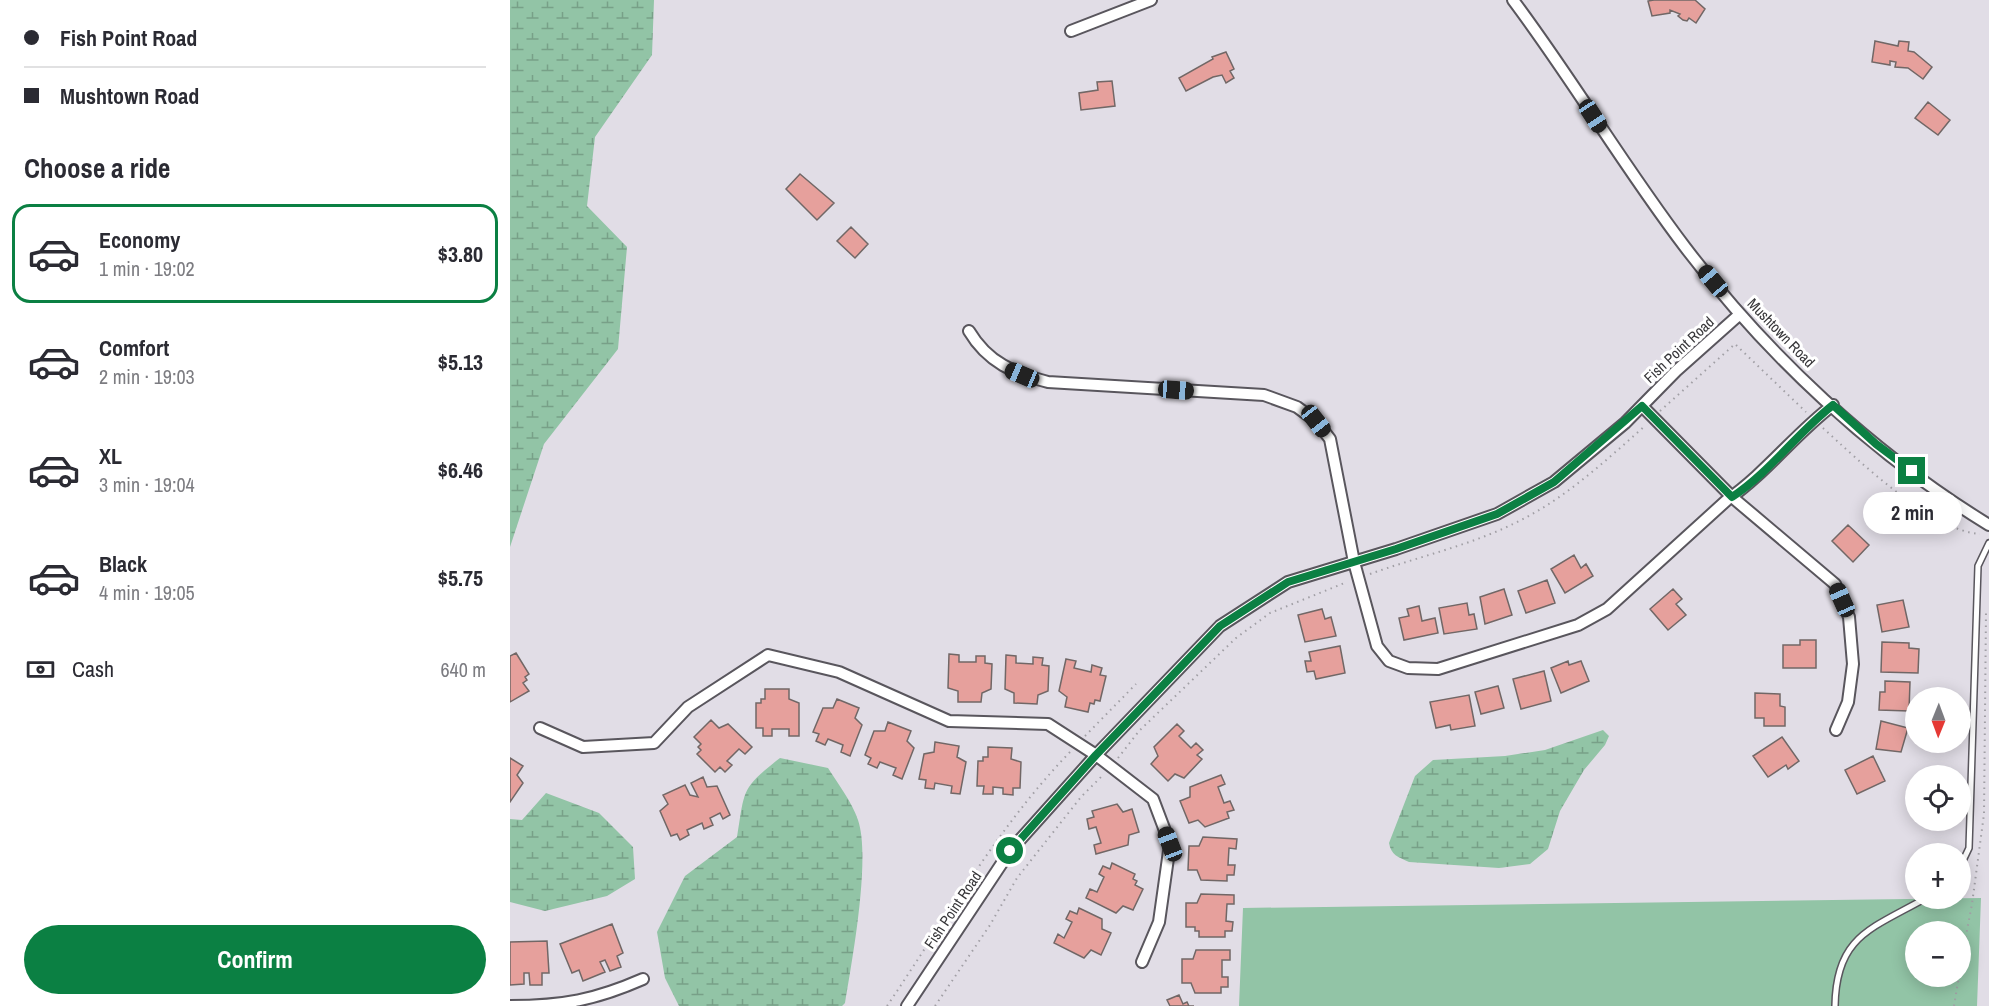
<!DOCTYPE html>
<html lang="en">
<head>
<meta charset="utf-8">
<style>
	body { margin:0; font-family:"Archivo Narrow",sans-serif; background:#f2f2f3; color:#2b2b33; height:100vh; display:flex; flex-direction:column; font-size:22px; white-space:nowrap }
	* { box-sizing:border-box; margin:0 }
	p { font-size:20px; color:#7c7c81 }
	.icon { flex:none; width:33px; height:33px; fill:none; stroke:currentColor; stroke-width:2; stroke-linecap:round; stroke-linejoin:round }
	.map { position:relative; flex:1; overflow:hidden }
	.side { display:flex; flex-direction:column; background:#fff; width:510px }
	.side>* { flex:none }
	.guide { display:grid; align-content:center; height:132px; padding:0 24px; background:#fff }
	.needle { width:39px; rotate:181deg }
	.controls { position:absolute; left:1395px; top:687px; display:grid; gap:12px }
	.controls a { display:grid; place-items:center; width:66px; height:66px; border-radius:50%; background:#fff; box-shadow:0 3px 15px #0003; font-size:30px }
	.end { position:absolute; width:27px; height:27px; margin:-14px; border:8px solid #0b8043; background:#fff; box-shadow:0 0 0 3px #fff }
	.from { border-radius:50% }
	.bubble { position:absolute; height:42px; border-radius:21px; background:#fff; box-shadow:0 3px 15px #0003; font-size:20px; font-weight:700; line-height:42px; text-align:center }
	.car { position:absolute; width:18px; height:36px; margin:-18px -9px; border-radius:8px; box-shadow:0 0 4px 2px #0007; background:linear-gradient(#222 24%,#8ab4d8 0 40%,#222 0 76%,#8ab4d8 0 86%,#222 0) }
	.guide b { display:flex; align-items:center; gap:21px; height:57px; font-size:22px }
	.guide b+b { border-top:2px solid #e1e1e2 }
	.guide i { width:15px; height:15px; background:#2b2b33 }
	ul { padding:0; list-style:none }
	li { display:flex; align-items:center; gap:18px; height:99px; margin:0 12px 9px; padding:0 12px; border:3px solid transparent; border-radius:18px }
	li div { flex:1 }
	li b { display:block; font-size:22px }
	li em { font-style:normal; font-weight:700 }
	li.selected { border-color:#0b8043 }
	li>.icon { width:54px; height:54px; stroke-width:1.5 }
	h2 { padding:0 24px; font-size:27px; line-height:72px }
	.pay { display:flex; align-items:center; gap:15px; height:66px; padding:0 24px; font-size:22px }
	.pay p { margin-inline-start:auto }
	.primary-button { display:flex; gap:12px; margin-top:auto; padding:12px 24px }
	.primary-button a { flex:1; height:69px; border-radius:36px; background:#0b8043; color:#fff; font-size:24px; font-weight:700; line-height:69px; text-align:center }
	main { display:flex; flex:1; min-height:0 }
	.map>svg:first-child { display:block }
	.wetland { fill:url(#wetland-marsh) }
	.park { fill:#92c4a6; fill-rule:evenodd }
	.building { fill:#e6a09c; stroke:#716766; stroke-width:1.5 }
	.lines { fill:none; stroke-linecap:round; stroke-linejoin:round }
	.lane-casing { stroke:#59565d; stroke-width:8 }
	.street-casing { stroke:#59565d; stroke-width:14 }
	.path { stroke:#a19fa5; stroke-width:2; stroke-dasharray:1.5 4.5; stroke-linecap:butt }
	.lane { stroke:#fff; stroke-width:5 }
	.street { stroke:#fff; stroke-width:10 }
	.route { stroke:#0b8043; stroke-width:8 }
	.labels { text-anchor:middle; stroke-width:6; stroke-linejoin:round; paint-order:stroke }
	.street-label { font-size:15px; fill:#373639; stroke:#fff }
</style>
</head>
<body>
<main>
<section class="side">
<div class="guide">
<b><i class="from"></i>Fish Point Road</b>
<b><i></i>Mushtown Road</b>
</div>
<h2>Choose a ride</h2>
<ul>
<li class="selected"><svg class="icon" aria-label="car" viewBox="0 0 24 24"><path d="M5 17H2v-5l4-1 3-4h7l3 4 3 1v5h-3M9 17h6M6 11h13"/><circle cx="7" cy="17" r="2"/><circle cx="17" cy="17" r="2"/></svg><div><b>Economy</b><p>1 min · 19:02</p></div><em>$3.80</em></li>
<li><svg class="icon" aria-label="car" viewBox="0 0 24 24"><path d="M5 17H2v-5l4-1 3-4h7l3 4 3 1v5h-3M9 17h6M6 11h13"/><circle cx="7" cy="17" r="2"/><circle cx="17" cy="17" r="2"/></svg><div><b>Comfort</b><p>2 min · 19:03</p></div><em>$5.13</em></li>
<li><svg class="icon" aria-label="car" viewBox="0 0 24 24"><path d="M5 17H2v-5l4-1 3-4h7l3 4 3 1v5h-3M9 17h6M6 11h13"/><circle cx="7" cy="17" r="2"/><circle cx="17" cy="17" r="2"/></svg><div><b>XL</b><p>3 min · 19:04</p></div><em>$6.46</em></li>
<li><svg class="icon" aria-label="car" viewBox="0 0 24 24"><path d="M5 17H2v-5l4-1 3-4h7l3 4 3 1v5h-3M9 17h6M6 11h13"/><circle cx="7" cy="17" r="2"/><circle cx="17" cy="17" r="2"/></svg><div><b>Black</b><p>4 min · 19:05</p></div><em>$5.75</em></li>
</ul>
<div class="pay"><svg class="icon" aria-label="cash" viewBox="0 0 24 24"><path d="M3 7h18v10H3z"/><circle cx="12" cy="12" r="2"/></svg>Cash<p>640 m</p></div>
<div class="primary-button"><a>Confirm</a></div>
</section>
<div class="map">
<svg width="1479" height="1006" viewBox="0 0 1479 1006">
	<defs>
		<pattern id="wetland-marsh" width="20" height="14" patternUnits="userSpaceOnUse" patternTransform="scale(1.5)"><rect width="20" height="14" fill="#92c4a6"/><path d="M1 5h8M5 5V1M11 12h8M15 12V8" fill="none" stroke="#78a088"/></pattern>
	</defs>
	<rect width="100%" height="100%" fill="#e1dde6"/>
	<path class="wetland" d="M0,0H144L142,55L85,137L77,206L117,247L108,349L34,444L0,547Z
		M1093,730L1099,736L1095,745L1074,770L1050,811L1038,849L1020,864L989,868L899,862C888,857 881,855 879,843L905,776L923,760L995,756L1035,750Z
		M270,758L318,768C328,784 342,802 348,820C361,858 342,961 335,1003L332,1006H169L155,978L147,932L175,876L227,837C235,790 230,789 270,758Z
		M36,793L89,813L123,847L125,879L97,896L35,911L0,902V819L12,820Z"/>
	<path class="park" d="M1471,898L1467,1006H729L733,908ZM1406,932H1450V976H1406Z"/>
	<path class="building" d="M1144,0H1185L1195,9L1186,23L1179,18L1177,21L1173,20L1168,16L1170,14L1160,10V13L1142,16L1138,1Z
		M1365,41L1388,46L1389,41L1399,42L1398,51L1404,52L1422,67L1413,79L1398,68L1385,67L1386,62L1380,61V65L1362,62Z
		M716,52L724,69L720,71L724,78L716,83L712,75L703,77L676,91L669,78L703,59L702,57Z
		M602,81L605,106L571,110L569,93L588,90L587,82Z
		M1418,102L1440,120L1428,135L1405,118Z
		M290,174L324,203L307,220L276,189Z
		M341,227L358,244L345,258L327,241Z
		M1338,525L1359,545L1343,562L1322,541Z
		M1064,555L1071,568L1076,564L1083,576L1055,593L1041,569Z
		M1037,580L1045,603L1016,613L1008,591Z
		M994,589L1002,615L975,624L970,597Z
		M1163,589L1172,599L1166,604L1176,615L1158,630L1140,609Z
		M1393,600L1399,627L1372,632L1367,605Z
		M957,603L959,615L964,614L967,629L934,634L929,608Z
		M909,606L912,621L925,618L928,633L894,640L889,618L899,616L897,609Z
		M812,609L815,619L821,617L826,636L795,642L788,615Z
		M1290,640H1306V668H1273V645H1290Z
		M1372,642L1399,643V648L1409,649L1408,673L1371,672Z
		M830,646L835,673L806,679L804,671L797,672L795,661H801L799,652Z
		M6,653L19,674L15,677L17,680L13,683L19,691L0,702V656Z
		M439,654L449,655V662H466V656H475V663L482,664L481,689L472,693L471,702H448V691L438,688Z
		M496,655L506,656V663L523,664V657L533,658L532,665L539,666L538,691L528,695L527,704L504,703V693L495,689Z
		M556,659L566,661L564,668L581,672L582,665L592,668L590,675L596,676L590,701L585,700L584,704L580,703L578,712L555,707L557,697L549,691Z
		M1058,661L1059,665L1071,661L1079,681L1051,693L1041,668Z
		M1034,671L1041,701L1011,709L1003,679Z
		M1375,681L1400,682L1399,711L1369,710L1370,692H1375Z
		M988,686L994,708L971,714L965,692Z
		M255,689H279V699L289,703V736H279V729H262V736H253V728H246V703H251V699H255Z
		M1245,693L1270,694V706L1275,707V726H1254V718H1245Z
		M959,695L965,726L941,730L940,725L926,728L920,702Z
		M327,699L349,708L345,718L352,725L340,756L331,752L333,745L318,739L315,745L306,741L309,734L303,732L313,708H323Z
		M201,720L209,728L218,724L242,747L235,754L229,749L217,761L222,765L215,772L210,767L205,772L187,754L191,750L188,747L191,744L184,737Z
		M1371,721L1398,728L1391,752L1366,749Z
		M378,722L401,731L397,741L404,748L392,779L383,775L386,768L370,762L367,768L358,764L361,758L355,755L364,731H375Z
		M667,724L674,731L669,736L681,748L686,743L693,750L687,755L692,759L674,778L665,774L658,781L641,764L648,756L644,747Z
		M1272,737L1289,761L1278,769L1276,765L1258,777L1243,756Z
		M425,742L449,746L447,757L456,762L450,794L441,793L442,786L425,783L424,789L415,788L416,780L409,779L414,754L424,752Z
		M478,747L502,748L501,759L511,762L510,788H503V795L493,794V788L483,787V794H473L474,786H467L468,761H473V757H478Z
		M1363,756L1375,781L1347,794L1335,770Z
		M0,758L13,766L7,775L13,783L0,802Z
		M711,775L715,784L708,787L714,803L720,801L724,810L717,812L719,818L695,827L688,820L679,823L670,801L680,797V787Z
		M193,777L197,787L207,786L220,815L213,819L210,813L200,818L203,825L194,829L192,823L177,830L179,835L170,840L167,834L161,836L150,811L158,804L153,795L175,785L180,795L188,797L181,783Z
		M607,804L613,812L622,809L629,832L619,835L618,845L586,854L584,845L591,843L586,827L579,829L577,819L584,817L582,811Z
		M693,837L727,839L726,849L719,848L718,865H725L724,875H717V881L691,880L687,870H678L679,846H689Z
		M602,863L625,874L623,879L627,881L625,885L633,889L623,910L613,906L606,913L576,898L580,889L587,892L594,877L589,874L593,866L600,869Z
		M691,894L724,895V904H717L716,921L723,922L722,931H715V937H689V931H685V927H676V903H687Z
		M569,908L592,919V929L601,933L591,955L581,950L574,958L544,943L548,934L554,938L562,922L556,919L560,911L567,914Z
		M102,924L113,953L107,956L111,967L100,971L95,960L90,962L95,972L73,981L69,970L62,973L50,944Z
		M37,941L39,973H32V985H20L19,973H14V984L0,985V942Z
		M686,950H720V960H712V977H718V987H711V993H685L681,983H672V959H683Z
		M669,995L673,1004L677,1002L679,1006H684H660L657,1000Z"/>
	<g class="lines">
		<defs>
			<path id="lane" d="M1450,867L1459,848L1468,566L1479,543
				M1325,1006C1326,936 1361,929 1416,898"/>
			<path id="street" d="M1003,0C1063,80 1114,167 1175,247C1257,355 1363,454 1479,525
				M561,31L641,0
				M459,331C478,363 504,373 538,382L754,395L787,407L806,421L820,439L844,562L867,646L879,661L898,668L928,669L1068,625L1097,609L1217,500C1256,473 1285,434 1323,405
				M1132,406L1222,497L1325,584L1339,617L1343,664L1338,702L1326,730
				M30,728L73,747L144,743L178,707L258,655L329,672L439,721L538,724L586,755L643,799L660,844L649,922L632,962
				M0,1006C53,1006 85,1000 133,979
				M397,1006L500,851L586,755L710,626L778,582L886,549L987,514L1044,482L1115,423L1166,371L1230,314"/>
		</defs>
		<use href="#lane" class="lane-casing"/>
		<use href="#street" class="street-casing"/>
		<path class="path" d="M1150,411L1225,344L1296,412
			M1313,428C1349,461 1422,531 1470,534
			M860,574C907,557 958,546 1003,524C1054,500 1094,462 1136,425
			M575,736L626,684
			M608,758L629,731L726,638L760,613L837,582
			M1450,967L1462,904L1474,814L1476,611
			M377,1006C436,919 488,826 561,751
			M425,1006L480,925L507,878L571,797L594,774
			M1444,1006L1449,976"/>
		<use href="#lane" class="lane"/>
		<use href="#street" class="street"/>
	</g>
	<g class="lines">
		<path class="route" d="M500,851L586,755L710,626L778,582L886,549L987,514L1044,482L1132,406L1222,497C1260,472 1287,433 1323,405L1366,444L1402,471"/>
	</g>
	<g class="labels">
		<g class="street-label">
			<text transform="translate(1271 333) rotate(46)" y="5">Mushtown Road</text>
			<text transform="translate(1169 350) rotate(-43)" y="5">Fish Point Road</text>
			<text transform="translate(443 910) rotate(-56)" y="5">Fish Point Road</text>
		</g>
	</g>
</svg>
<div class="controls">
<a><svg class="needle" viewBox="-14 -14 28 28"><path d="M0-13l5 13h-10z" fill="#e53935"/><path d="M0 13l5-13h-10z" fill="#7c7c81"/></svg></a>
<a><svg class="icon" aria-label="locate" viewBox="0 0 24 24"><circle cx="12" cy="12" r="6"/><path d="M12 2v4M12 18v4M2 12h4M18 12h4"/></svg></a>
<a>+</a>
<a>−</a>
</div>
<i class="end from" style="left:500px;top:851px"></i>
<i class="end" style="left:1402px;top:471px"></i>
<div class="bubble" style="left:1353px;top:492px;width:99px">2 min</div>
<i class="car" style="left:1083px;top:116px;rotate:147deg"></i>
<i class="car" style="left:1203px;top:281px;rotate:320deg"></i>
<i class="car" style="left:512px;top:375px;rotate:293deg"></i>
<i class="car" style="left:666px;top:390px;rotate:94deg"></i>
<i class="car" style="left:806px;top:421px;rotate:142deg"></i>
<i class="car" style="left:1332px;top:600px;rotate:336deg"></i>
<i class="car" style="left:660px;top:844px;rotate:339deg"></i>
</div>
</main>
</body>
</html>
